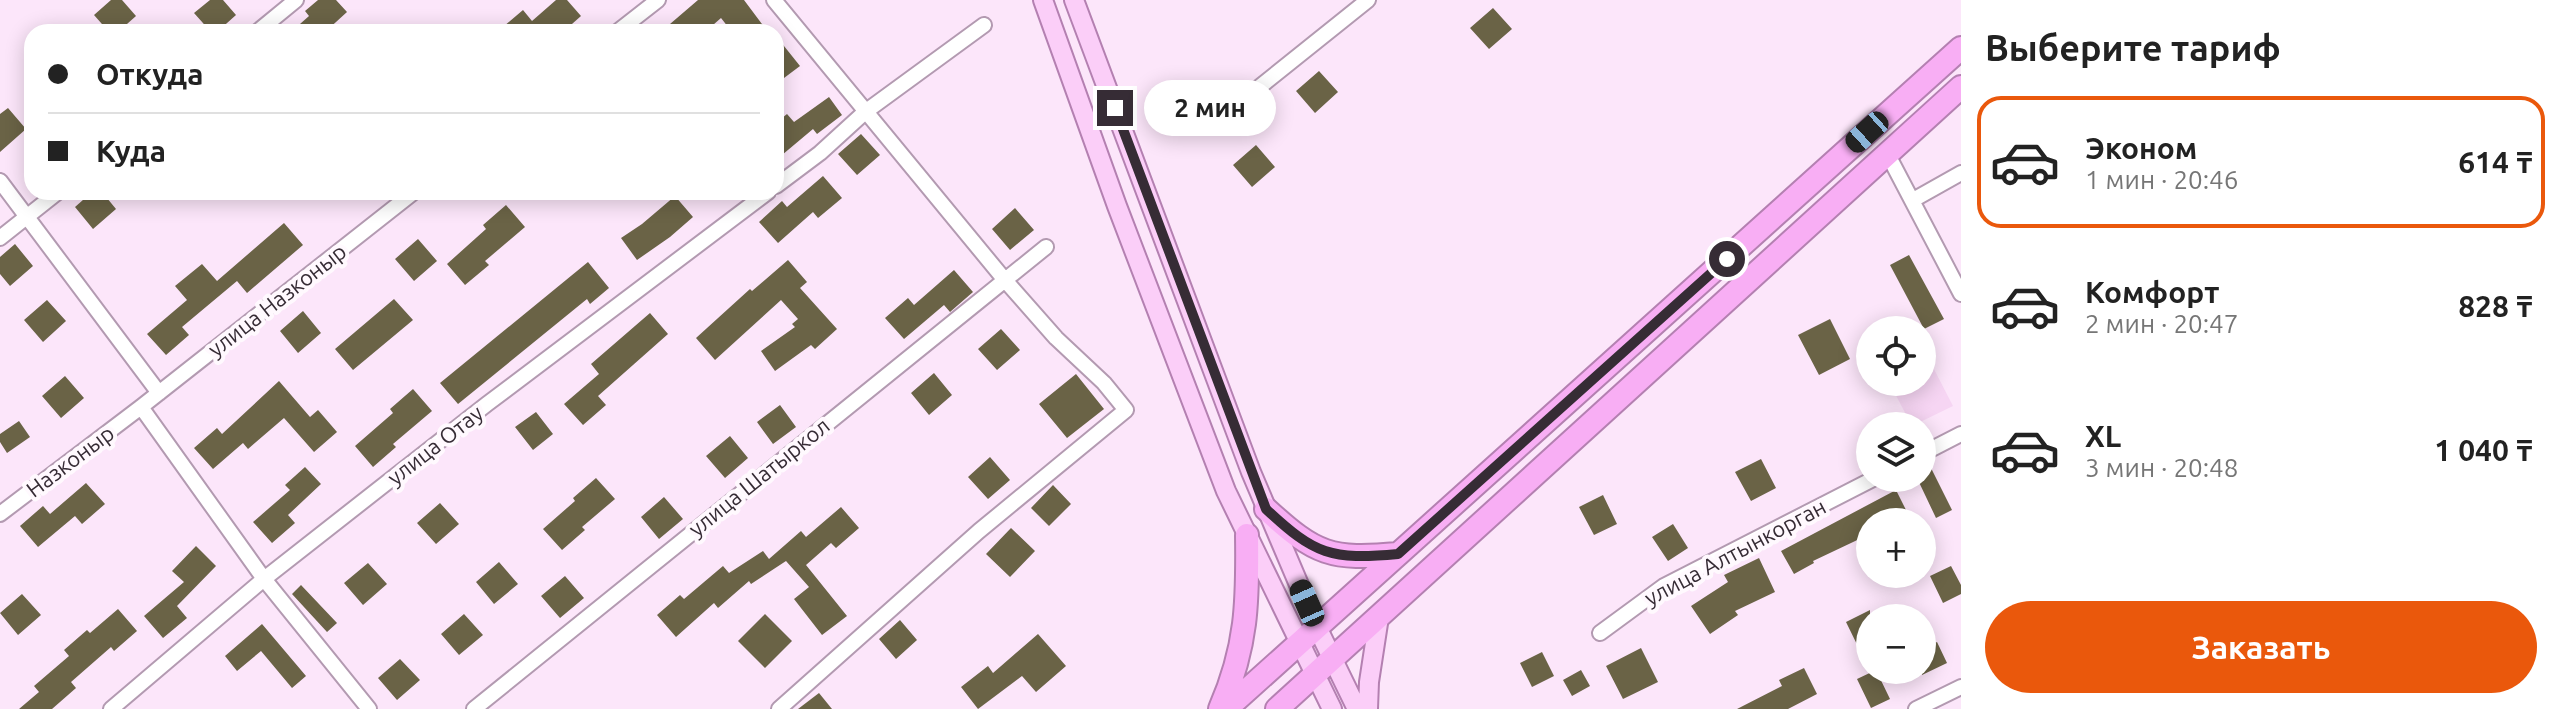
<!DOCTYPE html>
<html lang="ru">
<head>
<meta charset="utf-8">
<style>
	body { margin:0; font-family:Ubuntu,sans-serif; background:#f2f2f2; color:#222; height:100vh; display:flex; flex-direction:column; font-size:30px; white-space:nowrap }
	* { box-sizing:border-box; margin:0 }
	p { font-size:26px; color:#767676 }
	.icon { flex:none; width:44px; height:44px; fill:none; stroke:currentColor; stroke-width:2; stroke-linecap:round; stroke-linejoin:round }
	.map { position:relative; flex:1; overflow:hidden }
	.sheet { display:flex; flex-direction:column; background:#fff; width:600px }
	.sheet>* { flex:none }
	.guide { position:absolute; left:24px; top:24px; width:760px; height:176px; border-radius:24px; box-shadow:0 4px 20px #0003; display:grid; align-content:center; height:176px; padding:0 24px; background:#fff }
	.fabs { position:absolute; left:1856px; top:316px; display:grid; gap:16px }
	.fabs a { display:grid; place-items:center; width:80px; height:80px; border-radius:50%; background:#fff; box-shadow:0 4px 20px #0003; font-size:40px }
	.end { position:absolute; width:36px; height:36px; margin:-18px; border:10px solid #362c35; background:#fff; box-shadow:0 0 0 4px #fff }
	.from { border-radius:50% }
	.bubble { position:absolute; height:56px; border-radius:28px; background:#fff; box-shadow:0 4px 20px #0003; font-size:26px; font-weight:700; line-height:56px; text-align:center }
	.car { position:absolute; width:24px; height:48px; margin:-24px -12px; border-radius:10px; box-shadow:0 0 6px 2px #0007; background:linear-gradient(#222 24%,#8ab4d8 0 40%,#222 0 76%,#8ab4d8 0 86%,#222 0) }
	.guide b { display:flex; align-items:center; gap:28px; height:76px; font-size:30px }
	.guide b+b { border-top:2px solid #e0e0e0 }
	.guide i { width:20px; height:20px; background:#222 }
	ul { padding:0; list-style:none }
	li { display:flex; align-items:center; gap:24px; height:132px; margin:0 16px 12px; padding:0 8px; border:4px solid transparent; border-radius:24px }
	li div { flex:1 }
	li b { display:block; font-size:30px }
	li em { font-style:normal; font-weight:700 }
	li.selected { border-color:#ea580c }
	li>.icon { width:72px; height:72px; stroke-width:1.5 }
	h2 { padding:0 24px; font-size:36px; line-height:96px }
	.primary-button { display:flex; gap:16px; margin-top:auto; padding:16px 24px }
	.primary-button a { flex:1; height:92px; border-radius:48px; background:#ea580c; color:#fff; font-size:32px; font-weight:700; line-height:92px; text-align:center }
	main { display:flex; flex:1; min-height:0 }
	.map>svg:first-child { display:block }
	.built { fill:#f6d5f3 }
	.building { fill:#6a6346 }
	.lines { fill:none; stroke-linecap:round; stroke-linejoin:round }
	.minor-casing { stroke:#b39ab1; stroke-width:18 }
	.major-casing { stroke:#b480b1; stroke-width:22 }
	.highway-casing { stroke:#b480b1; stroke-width:26 }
	.minor { stroke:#fff; stroke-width:14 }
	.major { stroke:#fbcef8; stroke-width:18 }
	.highway { stroke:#f8aef4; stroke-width:22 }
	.route { stroke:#362c35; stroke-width:10 }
	.labels { text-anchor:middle; stroke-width:8; stroke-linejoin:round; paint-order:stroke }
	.street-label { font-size:22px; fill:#362c35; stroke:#fff9fe }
</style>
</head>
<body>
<main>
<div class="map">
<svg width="1961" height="709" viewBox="0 0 1961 709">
	<rect width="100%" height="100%" fill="#fce6fa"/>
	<path class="built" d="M1922,346L1953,406L1912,426L1889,382H1922Z"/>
	<path class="building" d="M111,0H122L136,16L118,32H109L94,15Z
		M210,0H223L236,15L217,32H211L194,13Z
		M318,0H336L347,12L325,32H291L309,16L305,11Z
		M556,0H567L581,16L563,32H554L548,25L542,32H497L523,10L532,21Z
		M698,0H744L768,32H732L721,18L705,32H677L670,24Z
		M1493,8L1512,29L1489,49L1470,28Z
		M776,36L800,66L776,84Z
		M1319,71L1338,92L1315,113L1296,91Z
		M829,97L842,115L817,134L813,129L782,155L776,148V123L787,114L794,122Z
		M8,108L26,129L0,152V114Z
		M861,134L880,155L857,175L838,154Z
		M1256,145L1275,167L1252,187L1233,165Z
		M823,176L842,198L818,218L813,212L778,243L759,222L782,201L787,207Z
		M92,192H102L116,209L93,229L75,207Z
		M675,196L693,217L670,237L637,260L621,238L642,224Z
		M506,205L525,227L485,261L489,265L465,285L447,264L486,229L483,225Z
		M1015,208L1034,230L1010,250L992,229Z
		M284,223L303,245L247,293L237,281L182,327L189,335L166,355L147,334L187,300L175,286L202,264L217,281Z
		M418,239L437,261L414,281L395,259Z
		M15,244L33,266L10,286L0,274V257Z
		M1909,255L1944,319L1924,329L1890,265Z
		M788,260L807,282L800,288L837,329L815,349L811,345L775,371L761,351L795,327L792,324L798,319L781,300L715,360L696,338L750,289L752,291Z
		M588,262L609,288L590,304L587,299L458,404L440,383Z
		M954,270L973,292L950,312L944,305L904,339L885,318L908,298L914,305Z
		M394,299L413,320L353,370L335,349Z
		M47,300L66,321L43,342L24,320Z
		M303,311L321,333L298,353L280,331Z
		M650,313L668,334L598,396L606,405L583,425L564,404L599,374L591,364Z
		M1830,319L1850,359L1819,375L1798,335Z
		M1001,329L1020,350L997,370L978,349Z
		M934,373L952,395L929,415L911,393Z
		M1076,374L1104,409L1067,438L1039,404Z
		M65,376L84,398L61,418L42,396Z
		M279,381L310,417L318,410L337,432L314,452L284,418L248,449L243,443L213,469L194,448L217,428L222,434Z
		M413,389L432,411L393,444L396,447L373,467L355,446L393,413L390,409Z
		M780,405L796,427L773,444L757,422Z
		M536,412L553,434L533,450L515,427Z
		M19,421L30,437L7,453L0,442V434Z
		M730,436L748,458L725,478L706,456Z
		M990,457L1010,480L988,499L968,477Z
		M1761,459L1776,488L1751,501L1735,472Z
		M1928,462L1952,510L1936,518L1917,478H1922V464Z
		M305,467L321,484L288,515L295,523L272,543L253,522L290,490L285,485Z
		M596,478L615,499L582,527L585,530L562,550L543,529L575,501L573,498Z
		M86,483L105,504L82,524L75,516L38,547L20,526L43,506L50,514Z
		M1053,485L1071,504L1049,526L1031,508Z
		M1896,490L1908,514L1893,522H1870V534L1813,561L1814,563L1794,574L1781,551Z
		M1603,495L1617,524L1594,535L1579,507Z
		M664,497L683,519L659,539L641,517Z
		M440,503L459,524L436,544L417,523Z
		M841,507L859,528L836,548L831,543L806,565L847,616L822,635L794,599L809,587L786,561L751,584L749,581L718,608L714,603L676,637L657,615L680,595L684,599L723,566L729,573L763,551L769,559L801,531L806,537Z
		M1673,524L1688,548L1668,561L1652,537Z
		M1011,528L1035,551L1010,577L986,554Z
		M196,546L216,566L177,606L187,618L163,638L144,616L184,582L172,571Z
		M1759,558L1775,592L1735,611L1738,615L1710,634L1691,606L1728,582L1724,575Z
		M499,562L518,584L494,604L476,582Z
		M368,563L387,584L363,605L344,583Z
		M1951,566L1961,585V594L1943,603L1930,576Z
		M565,576L584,598L560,618L541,596Z
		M301,585L337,623L327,632L292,594Z
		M22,594L41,615L18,635L0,613Z
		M118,609L137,631L114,651L111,647L71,682L76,688L52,709H19L39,692L34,686L69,656L64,650L87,630L90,633Z
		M1870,610V671L1846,622Z
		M464,614L483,635L459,655L441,634Z
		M765,614L792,641L765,668L738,641Z
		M900,620L917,640L896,659L879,639Z
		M262,624L306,676L292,688L261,651L237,671L225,656Z
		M1038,634L1066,666L1036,692L1022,676L978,709L961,687L988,666L993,673Z
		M1937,642L1947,663L1922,675V649Z
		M1641,648L1658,682L1623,699L1606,666Z
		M1542,652L1554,676L1532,687L1520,663Z
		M400,659L420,680L397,700L378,678Z
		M1804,668L1817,694L1788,709H1737L1782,686L1779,680Z
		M1581,670L1590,686L1572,696L1563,680Z
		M1876,670L1890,699L1871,708L1857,679Z
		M819,693L832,709H798Z"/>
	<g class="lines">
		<defs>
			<path id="minor" d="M774,0L1004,279L1056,338L1104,383L1126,410L979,531L779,709
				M257,32L296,0
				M617,32L658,0
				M1227,113L1368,0
				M1887,153L1961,294
				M0,181L159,393
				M776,186L820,153L865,112L984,25
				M1913,200L1961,173
				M0,238L58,192
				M141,407L264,579L369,709
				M1922,454L1961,434
				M0,514L141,407L414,192
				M1600,633L1664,586L1875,478
				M111,709L264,579L487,404L768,192
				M474,709L1046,247
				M1916,709L1961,687"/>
			<path id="major" d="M1043,0L1117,206L1226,491L1332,709
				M1074,0L1251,472L1317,627L1357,709
				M1368,709L1369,682L1379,617"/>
			<path id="highway" d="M1266,509C1316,555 1331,560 1398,554
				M1220,709C1247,647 1248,602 1247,535
				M1226,709L1961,48
				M1277,709L1961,87"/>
		</defs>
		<use href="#minor" class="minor-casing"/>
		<use href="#major" class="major-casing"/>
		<use href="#highway" class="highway-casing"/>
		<use href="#minor" class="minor"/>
		<use href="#major" class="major"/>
		<use href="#highway" class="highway"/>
	</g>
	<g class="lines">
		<path class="route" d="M1115,108L1266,509C1315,555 1331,560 1398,554L1727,259"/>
	</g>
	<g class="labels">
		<g class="street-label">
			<text transform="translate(277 300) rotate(-38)" y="8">улица Назконыр</text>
			<text transform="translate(435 445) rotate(-38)" y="8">улица Отау</text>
			<text transform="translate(70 461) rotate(-37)" y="8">Назконыр</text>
			<text transform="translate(759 477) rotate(-39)" y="8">улица Шатыркол</text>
			<text transform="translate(1735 552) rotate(-28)" y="8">улица Алтынкорган</text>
		</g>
	</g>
</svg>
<div class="fabs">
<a><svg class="icon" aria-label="locate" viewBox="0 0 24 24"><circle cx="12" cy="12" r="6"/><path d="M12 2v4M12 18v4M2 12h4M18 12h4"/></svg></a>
<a><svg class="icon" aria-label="layers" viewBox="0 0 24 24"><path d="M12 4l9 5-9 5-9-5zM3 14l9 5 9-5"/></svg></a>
<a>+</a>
<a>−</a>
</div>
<i class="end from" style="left:1727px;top:259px"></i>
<i class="end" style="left:1115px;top:108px"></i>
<div class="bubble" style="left:1144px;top:80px;width:132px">2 мин</div>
<i class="car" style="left:1867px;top:132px;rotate:228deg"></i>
<i class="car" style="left:1307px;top:603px;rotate:336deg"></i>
<div class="guide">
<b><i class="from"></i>Откуда</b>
<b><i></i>Куда</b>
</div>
</div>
<section class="sheet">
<h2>Выберите тариф</h2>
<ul>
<li class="selected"><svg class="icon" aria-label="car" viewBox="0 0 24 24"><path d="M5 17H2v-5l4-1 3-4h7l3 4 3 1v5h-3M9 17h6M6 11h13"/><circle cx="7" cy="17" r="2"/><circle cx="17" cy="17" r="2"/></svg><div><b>Эконом</b><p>1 мин · 20:46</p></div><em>614 ₸</em></li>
<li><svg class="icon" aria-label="car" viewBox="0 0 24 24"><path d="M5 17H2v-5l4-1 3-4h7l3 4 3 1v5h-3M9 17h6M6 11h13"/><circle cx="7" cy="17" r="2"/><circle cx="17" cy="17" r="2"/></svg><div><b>Комфорт</b><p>2 мин · 20:47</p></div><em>828 ₸</em></li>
<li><svg class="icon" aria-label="car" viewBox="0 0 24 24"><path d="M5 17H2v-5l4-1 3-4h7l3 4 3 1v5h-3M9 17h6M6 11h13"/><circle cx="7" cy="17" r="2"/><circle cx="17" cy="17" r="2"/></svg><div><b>XL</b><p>3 мин · 20:48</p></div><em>1 040 ₸</em></li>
</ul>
<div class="primary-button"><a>Заказать</a></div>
</section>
</main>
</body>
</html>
